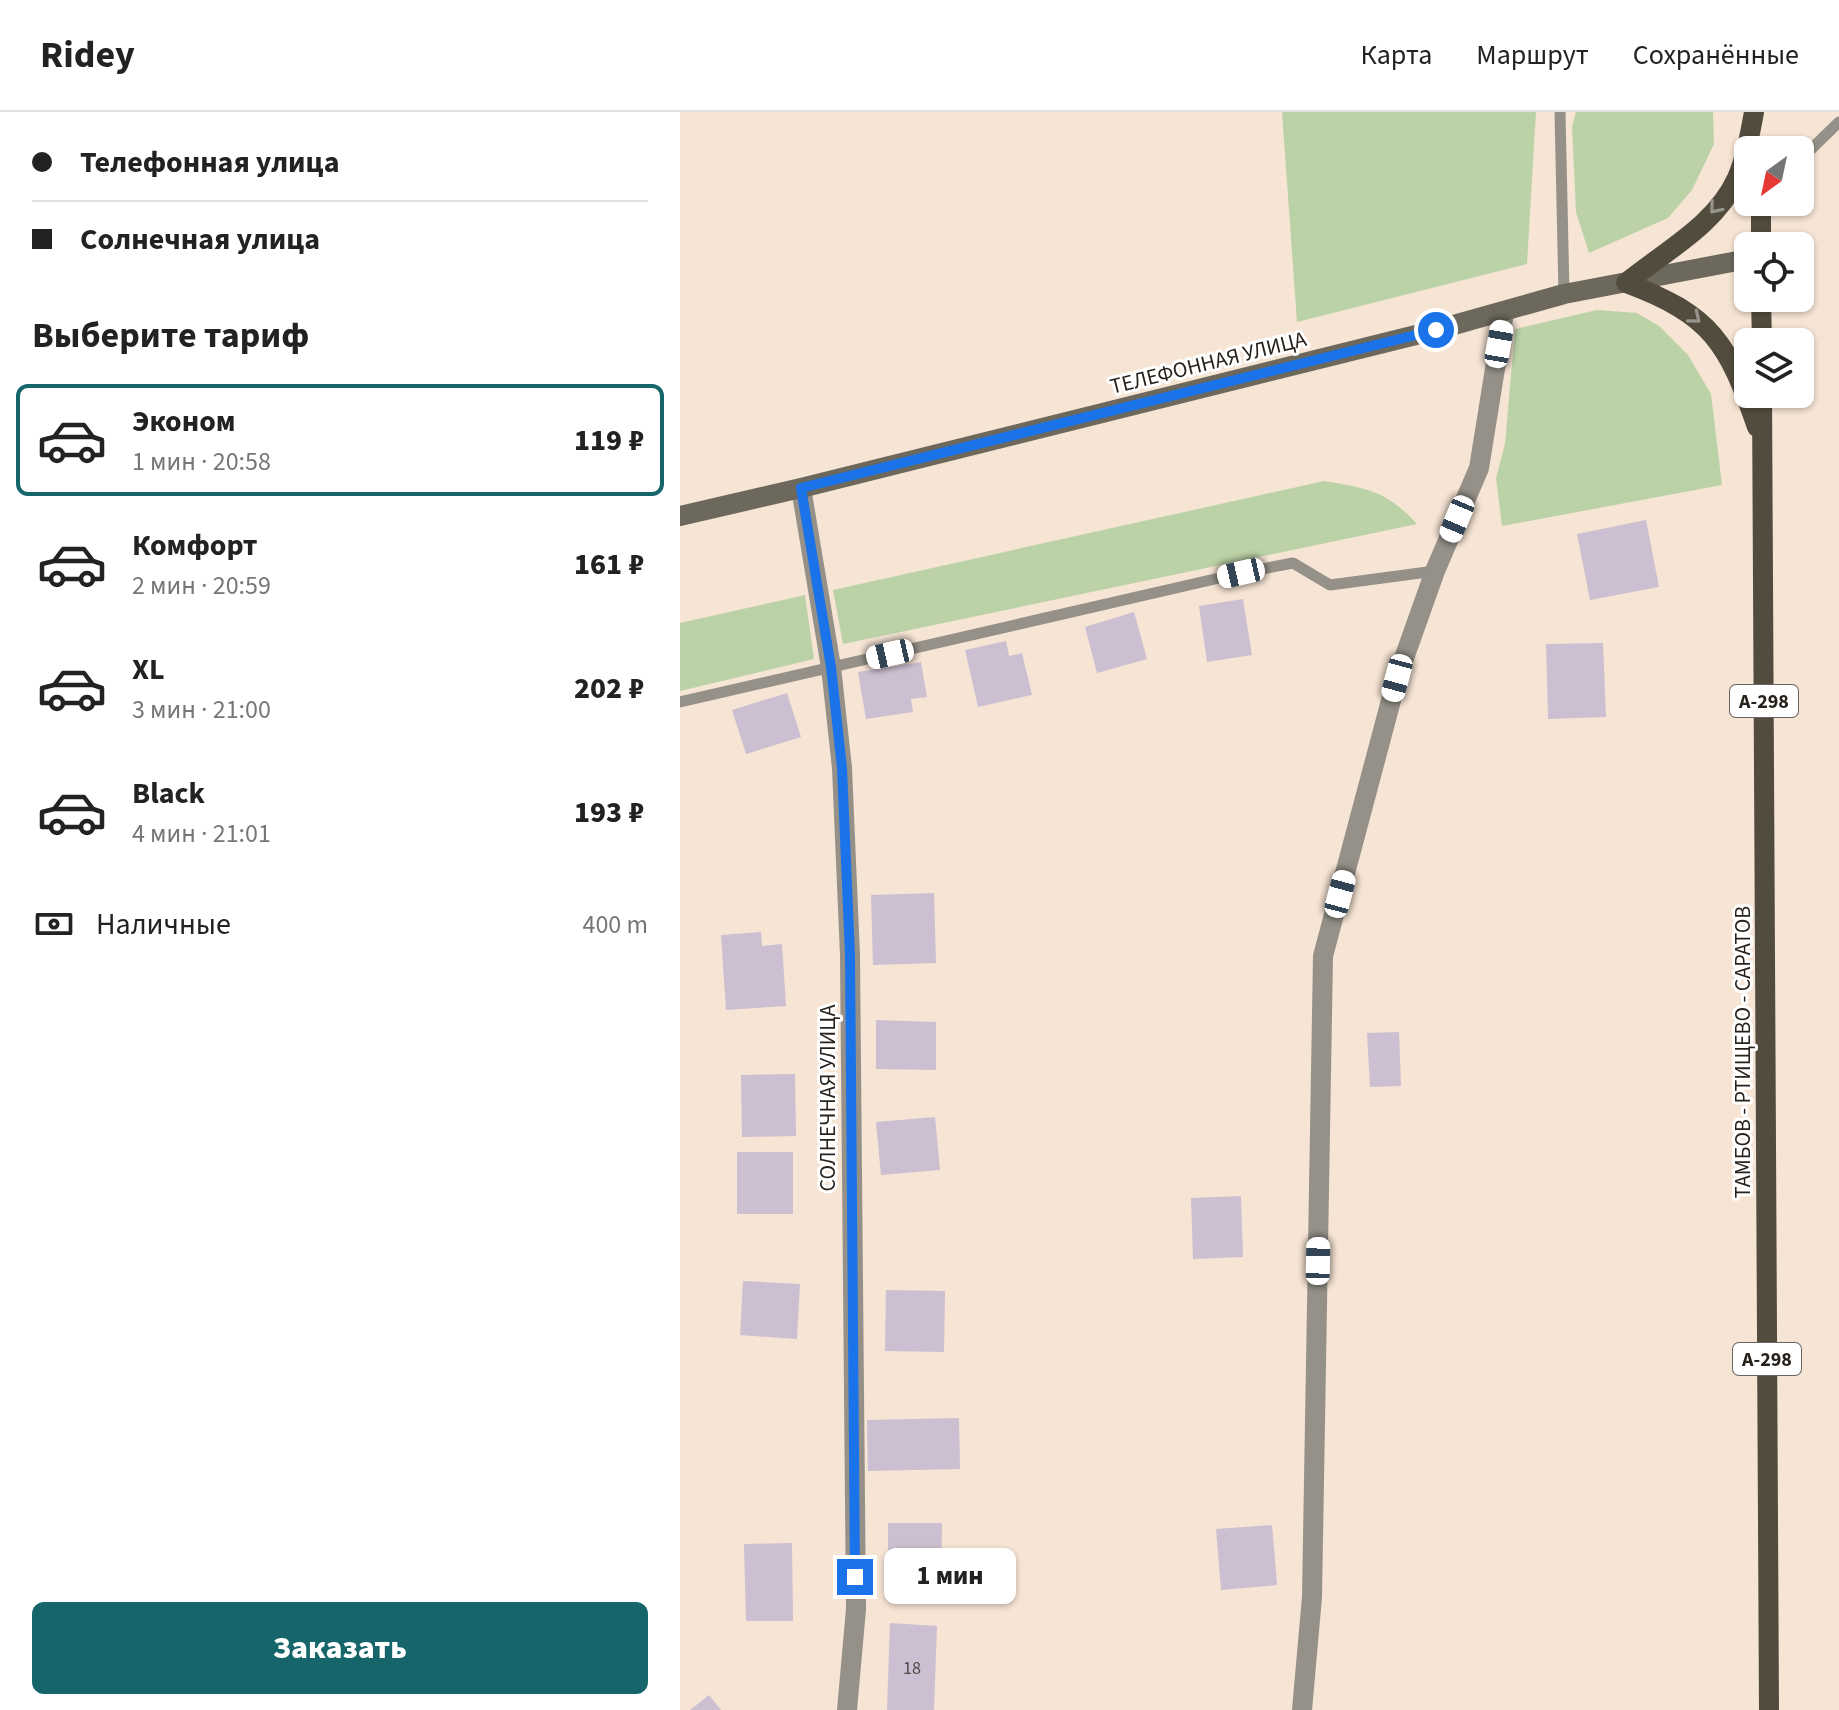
<!DOCTYPE html>
<html lang="ru">
<head>
<meta charset="utf-8">
<style>
	body { margin:0; font-family:"Source Sans 3",sans-serif; background:#f6f6f6; color:#222; height:100vh; display:flex; flex-direction:column; font-size:30px; white-space:nowrap }
	* { box-sizing:border-box; margin:0 }
	p { font-size:26px; color:#767676 }
	.icon { flex:none; width:44px; height:44px; fill:none; stroke:currentColor; stroke-width:2; stroke-linecap:round; stroke-linejoin:round }
	.map { position:relative; flex:1; overflow:hidden }
	.sheet { display:flex; flex-direction:column; background:#fff; width:680px }
	.sheet>* { flex:none }
	.top-card { display:grid; align-content:center; height:176px; padding:0 32px; background:#fff }
	.needle { width:52px; rotate:213deg }
	.fabs { position:absolute; left:1054px; top:24px; display:grid; gap:16px }
	.fabs a { display:grid; place-items:center; width:80px; height:80px; border-radius:12px; background:#fff; box-shadow:0 2px 6px #0004; font-size:40px }
	.end { position:absolute; width:36px; height:36px; margin:-18px; border:10px solid #1a73e8; background:#fff; box-shadow:0 0 0 4px #fff }
	.from { border-radius:50% }
	.bubble { position:absolute; height:56px; border-radius:12px; background:#fff; box-shadow:0 2px 6px #0004; font-size:26px; font-weight:800; line-height:56px; text-align:center }
	.car { position:absolute; width:24px; height:48px; margin:-24px -12px; border-radius:10px; box-shadow:0 0 6px 2px #0007; background:linear-gradient(#fff 24%,#345 0 40%,#fff 0 76%,#345 0 86%,#fff 0) }
	.top-card b { display:flex; align-items:center; gap:28px; height:76px; font-size:30px }
	.top-card b+b { border-top:2px solid #e0e0e0 }
	.top-card i { width:20px; height:20px; background:#222 }
	ul { padding:0; list-style:none }
	li { display:flex; align-items:center; gap:24px; height:112px; margin:0 16px 12px; padding:0 16px; border:4px solid transparent; border-radius:12px }
	li div { flex:1 }
	li b { display:block; font-size:30px }
	li em { font-style:normal; font-weight:800 }
	li.on { border-color:#16656a }
	li>.icon { width:72px; height:72px; stroke-width:1.5 }
	h2 { padding:0 32px; font-size:36px; line-height:96px }
	.pay { display:flex; align-items:center; gap:20px; height:88px; padding:0 32px; font-size:30px }
	.pay p { margin-inline-start:auto }
	.button { display:flex; gap:16px; margin-top:auto; padding:16px 32px }
	.button a { flex:1; height:92px; border-radius:12px; background:#16656a; color:#fff; font-size:32px; font-weight:800; line-height:92px; text-align:center }
	header { display:flex; align-items:center; gap:48px; box-sizing:border-box; height:112px; padding:0 40px; background:#fff; border-bottom:2px solid #e0e0e0 }
	header strong { font-size:38px }
	nav { display:flex; gap:44px; margin-inline-start:auto; font-size:28px }
	main { display:flex; flex:1; min-height:0 }
	.map>svg:first-child { display:block }
	.green { fill:#bbd2a7 }
	.building { fill:#ccbfd1 }
	.lines { fill:none; stroke-linecap:round; stroke-linejoin:round }
	.lane { stroke:#959189; stroke-width:11 }
	.street { stroke:#959189; stroke-width:20 }
	.secondary { stroke:#6d685c; stroke-width:20 }
	.primary { stroke:#514c3d; stroke-width:20 }
	.oneway { stroke:#97948b }
	.route { stroke:#1a73e8; stroke-width:10 }
	.labels { text-anchor:middle; stroke-width:6; stroke-linejoin:round; paint-order:stroke }
	.number-label { font-size:18px; fill:#514949 }
	.shield { fill:#fff; stroke:#686460; stroke-width:2 }
	.shield-label { font-size:20px; font-weight:bold; fill:#28221c }
	.street-label { font-size:22px; fill:#28221c; stroke:#fff }
</style>
</head>
<body>
<header>
<strong>Ridey</strong>
<nav><a>Карта</a><a>Маршрут</a><a>Сохранённые</a></nav>
</header>
<main>
<section class="sheet">
<div class="top-card">
<b><i class="from"></i>Телефонная улица</b>
<b><i></i>Солнечная улица</b>
</div>
<h2>Выберите тариф</h2>
<ul>
<li class="on"><svg class="icon" aria-label="car" viewBox="0 0 24 24"><path d="M5 17H2v-5l4-1 3-4h7l3 4 3 1v5h-3M9 17h6M6 11h13"/><circle cx="7" cy="17" r="2"/><circle cx="17" cy="17" r="2"/></svg><div><b>Эконом</b><p>1 мин · 20:58</p></div><em>119 ₽</em></li>
<li><svg class="icon" aria-label="car" viewBox="0 0 24 24"><path d="M5 17H2v-5l4-1 3-4h7l3 4 3 1v5h-3M9 17h6M6 11h13"/><circle cx="7" cy="17" r="2"/><circle cx="17" cy="17" r="2"/></svg><div><b>Комфорт</b><p>2 мин · 20:59</p></div><em>161 ₽</em></li>
<li><svg class="icon" aria-label="car" viewBox="0 0 24 24"><path d="M5 17H2v-5l4-1 3-4h7l3 4 3 1v5h-3M9 17h6M6 11h13"/><circle cx="7" cy="17" r="2"/><circle cx="17" cy="17" r="2"/></svg><div><b>XL</b><p>3 мин · 21:00</p></div><em>202 ₽</em></li>
<li><svg class="icon" aria-label="car" viewBox="0 0 24 24"><path d="M5 17H2v-5l4-1 3-4h7l3 4 3 1v5h-3M9 17h6M6 11h13"/><circle cx="7" cy="17" r="2"/><circle cx="17" cy="17" r="2"/></svg><div><b>Black</b><p>4 мин · 21:01</p></div><em>193 ₽</em></li>
</ul>
<div class="pay"><svg class="icon" aria-label="cash" viewBox="0 0 24 24"><path d="M3 7h18v10H3z"/><circle cx="12" cy="12" r="2"/></svg>Наличные<p>400 m</p></div>
<div class="button"><a>Заказать</a></div>
</section>
<div class="map">
<svg width="1159" height="1598" viewBox="0 0 1159 1598">
	<rect width="100%" height="100%" fill="#f6e4d4"/>
	<path class="green" d="M602,0H856L847,152L617,210Z
		M896,0H1033L1034,32L1012,78L988,106L909,141L896,100L892,14Z
		M917,198L957,201L979,214L1008,243L1031,282L1042,373L822,414L816,366L825,332L835,217Z
		M644,369C687,376 707,379 737,412L163,532L153,478Z
		M125,483L134,547L0,579V511Z"/>
	<path class="building" d="M966,408L979,475L910,488L897,422Z
		M563,487L572,543L527,550L519,494Z
		M454,500L467,547L417,561L405,515Z
		M326,529L329,544L342,541L352,583L298,595L285,538Z
		M923,531L926,605L868,607L866,532Z
		M241,550L247,585L231,587L233,600L186,607L178,560Z
		M107,581L121,625L66,642L52,598Z
		M254,781L256,851L193,853L191,783Z
		M81,820L82,834L102,832L106,894L46,898L41,823Z
		M196,908L256,910V958L196,957Z
		M719,920L721,974L690,975L687,921Z
		M115,962L116,1024L62,1025L61,963Z
		M255,1005L260,1058L201,1063L196,1010Z
		M57,1040H113V1102H57Z
		M561,1084L563,1145L513,1147L511,1086Z
		M63,1169L120,1172L117,1227L60,1223Z
		M206,1178L265,1179L264,1240L205,1239Z
		M279,1306L280,1357L188,1359L187,1308Z
		M208,1411H262L261,1487H208Z
		M592,1413L597,1473L541,1478L536,1417Z
		M112,1431L113,1509H66L64,1432Z
		M210,1511L257,1514L254,1598H207Z
		M29,1583L41,1598H10Z"/>
	<g class="lines">
		<path class="lane" d="M880,0L884,182
			M1120,48L1159,10
			M0,590L561,461L613,451L650,473L755,459"/>
		<path class="street" d="M121,376L151,555L162,656L170,843L176,1497L167,1598
			M622,1598L632,1485L643,844L717,566L755,459L799,356L824,201"/>
		<path class="secondary" d="M0,404L121,376L756,218L884,182L1068,147"/>
		<path class="primary" d="M1074,0C1070,22 1066,45 1057,66C1036,113 985,139 946,171C1032,203 1048,231 1077,315
			M1081,90V134
			M1081,186L1082,230
			M1082,282L1089,1598"/>
	</g>
	<defs><path id="oneway-chevron" d="M-2-3.5L2.5 0L-2 3.5" fill="none" stroke-width="1.6" stroke-linecap="round" stroke-linejoin="round" transform="scale(2)"/></defs>
	<g class="oneway">
		<use href="#oneway-chevron" transform="translate(1035 96) rotate(130)"/>
		<use href="#oneway-chevron" transform="translate(1015 206) rotate(39)"/>
	</g>
	<g class="lines">
		<path class="route" d="M175,1465L170,843L162,656L151,555L121,376L756,218"/>
	</g>
	<g class="labels">
		<g class="number-label">
			<text x="232" y="1562">18</text>
		</g>
		<g class="shield">
			<rect x="1050" y="573" width="68" height="32" rx="6"/>
			<rect x="1053" y="1231" width="68" height="32" rx="6"/>
		</g>
		<g class="shield-label">
			<text x="1084" y="596">А-298</text>
			<text x="1087" y="1254">А-298</text>
		</g>
		<g class="street-label">
			<text transform="translate(528 250) rotate(-14)" y="8">ТЕЛЕФОННАЯ УЛИЦА</text>
			<text transform="translate(1062 940) rotate(-90)" y="8">ТАМБОВ - РТИЩЕВО - САРАТОВ</text>
			<text transform="translate(147 986) rotate(-90)" y="8">СОЛНЕЧНАЯ УЛИЦА</text>
		</g>
	</g>
</svg>
<div class="fabs">
<a><svg class="needle" viewBox="-14 -14 28 28"><path d="M0-13l5 13h-10z" fill="#e53935"/><path d="M0 13l5-13h-10z" fill="#767676"/></svg></a>
<a><svg class="icon" aria-label="locate" viewBox="0 0 24 24"><circle cx="12" cy="12" r="6"/><path d="M12 2v4M12 18v4M2 12h4M18 12h4"/></svg></a>
<a><svg class="icon" aria-label="layers" viewBox="0 0 24 24"><path d="M12 4l9 5-9 5-9-5zM3 14l9 5 9-5"/></svg></a>
</div>
<i class="end from" style="left:756px;top:218px"></i>
<i class="end" style="left:175px;top:1465px"></i>
<div class="bubble" style="left:204px;top:1436px;width:132px">1 мин</div>
<i class="car" style="left:819px;top:232px;rotate:10deg"></i>
<i class="car" style="left:777px;top:407px;rotate:203deg"></i>
<i class="car" style="left:561px;top:461px;rotate:257deg"></i>
<i class="car" style="left:210px;top:542px;rotate:257deg"></i>
<i class="car" style="left:717px;top:566px;rotate:195deg"></i>
<i class="car" style="left:660px;top:782px;rotate:15deg"></i>
<i class="car" style="left:638px;top:1149px;rotate:1deg"></i>
</div>
</main>
</body>
</html>
